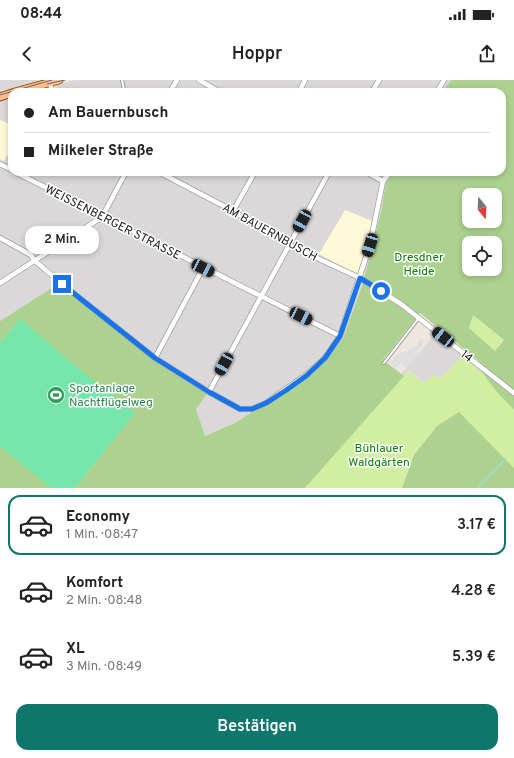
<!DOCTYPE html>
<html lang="de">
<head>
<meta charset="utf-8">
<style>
	body { margin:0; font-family:Overpass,sans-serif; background:#f2f2f2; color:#222; height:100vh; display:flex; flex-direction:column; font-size:15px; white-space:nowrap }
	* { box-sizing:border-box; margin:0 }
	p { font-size:13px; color:#767676 }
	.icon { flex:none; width:22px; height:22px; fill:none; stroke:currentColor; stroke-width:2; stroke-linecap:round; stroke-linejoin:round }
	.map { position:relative; height:408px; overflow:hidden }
	.drawer { display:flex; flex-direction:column; background:#fff; flex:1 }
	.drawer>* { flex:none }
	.top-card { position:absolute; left:8px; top:8px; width:498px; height:88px; border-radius:12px; box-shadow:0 2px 6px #0003; display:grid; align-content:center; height:88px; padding:0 16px; background:#fff }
	.needle { width:26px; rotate:162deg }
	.tools { position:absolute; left:462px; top:108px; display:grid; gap:8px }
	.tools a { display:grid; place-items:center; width:40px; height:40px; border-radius:8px; background:#fff; box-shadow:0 2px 6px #0003; font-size:20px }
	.end { position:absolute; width:18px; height:18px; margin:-9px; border:5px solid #1a73e8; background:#fff; box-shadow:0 0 0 2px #fff }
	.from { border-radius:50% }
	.bubble { position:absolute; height:28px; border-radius:12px; background:#fff; box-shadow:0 2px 6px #0003; font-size:13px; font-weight:600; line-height:28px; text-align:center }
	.car { position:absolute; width:12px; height:24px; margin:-12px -6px; border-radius:5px; box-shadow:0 0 3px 1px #0007; background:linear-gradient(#222 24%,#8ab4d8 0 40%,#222 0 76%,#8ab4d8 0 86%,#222 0) }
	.top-card b { display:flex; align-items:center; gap:14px; height:38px; font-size:15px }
	.top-card b+b { border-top:1px solid #e0e0e0 }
	.top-card i { width:10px; height:10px; background:#222 }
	ul { padding:7px 0 0; list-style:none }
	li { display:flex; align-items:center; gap:12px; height:60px; margin:0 8px 6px; padding:0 8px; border:2px solid transparent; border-radius:12px }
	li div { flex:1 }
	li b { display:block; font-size:15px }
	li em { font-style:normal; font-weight:600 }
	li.current { border-color:#0f766e }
	li>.icon { width:36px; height:36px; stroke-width:1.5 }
	.primary-button { display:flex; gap:8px; margin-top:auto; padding:8px 16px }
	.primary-button a { flex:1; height:46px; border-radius:12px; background:#0f766e; color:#fff; font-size:16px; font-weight:600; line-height:46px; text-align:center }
	.status { display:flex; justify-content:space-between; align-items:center; height:28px; padding:0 20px; background:#fff; direction:ltr }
	.status svg { height:11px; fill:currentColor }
	header { display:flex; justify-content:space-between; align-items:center; height:52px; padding:0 16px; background:#fff; font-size:18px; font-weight:600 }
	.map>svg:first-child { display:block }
	.residential { fill:#dad8d8 }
	.education { fill:#fff9d8 }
	.grass { fill:#d2eea0 }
	.forest { fill:#add290; fill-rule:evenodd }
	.pitch { fill:#76e5a9 }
	.parking { fill:#dfdfdf }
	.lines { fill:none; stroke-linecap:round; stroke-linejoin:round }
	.stream { stroke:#9cdbe0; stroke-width:1.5 }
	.lane-casing { stroke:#a2a2a2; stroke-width:4 }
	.street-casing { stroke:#a2a2a2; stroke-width:6 }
	.primary-casing { stroke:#934c00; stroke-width:9 }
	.lane { stroke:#fff; stroke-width:2 }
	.street { stroke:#fff; stroke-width:4.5 }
	.primary { stroke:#ffc094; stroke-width:7 }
	.tram { stroke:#696969; stroke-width:1 }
	.route { stroke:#1a73e8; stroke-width:5 }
	.labels { text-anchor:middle; stroke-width:3; stroke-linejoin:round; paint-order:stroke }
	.street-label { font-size:12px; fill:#1b1b1b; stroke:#fff }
	.park-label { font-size:12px; fill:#0a8102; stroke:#fff }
	.leisure-label { font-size:12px; fill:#27864d; stroke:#fff; text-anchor:start }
</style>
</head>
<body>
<div class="status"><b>08:44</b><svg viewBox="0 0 49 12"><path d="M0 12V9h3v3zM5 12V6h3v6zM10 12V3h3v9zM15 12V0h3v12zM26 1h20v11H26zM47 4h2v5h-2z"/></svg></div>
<header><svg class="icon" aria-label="back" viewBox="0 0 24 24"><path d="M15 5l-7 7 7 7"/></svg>Hoppr<svg class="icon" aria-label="share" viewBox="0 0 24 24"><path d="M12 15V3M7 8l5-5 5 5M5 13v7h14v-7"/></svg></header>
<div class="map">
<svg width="514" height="408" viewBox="0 0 514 408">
	<rect width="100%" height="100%" fill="#eee7e0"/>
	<path class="residential" d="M0,0H39L0,12Z
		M76,0H176L179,2L180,0H451L442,12H58L56,4Z
		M12,16V92H393L386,103L381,132L362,206L343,258L327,280L306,298L286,311L235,343L205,356L196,329L207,314L153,279L58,204L0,241V20Z
		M435,254L462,276L440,299L425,303L409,291L404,296L401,294Z"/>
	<path class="education" d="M0,40L12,45V67L4,81L0,79Z
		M345,130L372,141L364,177L358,193L356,194L319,174Z"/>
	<path class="grass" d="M473,235L504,261L495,271L469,248Z
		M462,276L481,291L496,311L514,330V388L504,379L437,346L414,375L402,408H305L408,291L425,303L434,294L440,299Z"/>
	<path class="forest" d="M451,0H514V330L496,311L481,291L475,285L479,281L420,233L383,280L404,296L305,408H75L106,369L64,408H0V356L20,238L0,263V241L58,204L153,279L207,314L196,329L205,356L235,343L306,297L327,280L343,258L362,206L381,132L386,103L393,92H502V12H442ZM469,115H495V141H469ZM469,163H495V189H469ZM473,235L504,260L495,271L469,248Z
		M459,332L514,388V408H402L414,375L437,346Z"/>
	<path class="pitch" d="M20,238L68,280L135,333L75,408H51L0,366V263Z"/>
	<path class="parking" d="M420,259L424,260L421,268L416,271L418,274L407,288L401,283L396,288L390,283L397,274L407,271L417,265Z"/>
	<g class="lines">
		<path class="stream" d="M478,408L506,378"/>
		<defs>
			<path id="lane" d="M122,0L124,10L123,12
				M384,283L418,239"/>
			<path id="street" d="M199,0L220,12
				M50,2L52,12
				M170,12L177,0
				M299,12L305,0
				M372,12L379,0
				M437,12L444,0
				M0,84L12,90
				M15,92L340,256
				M159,92L233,131L289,165L360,198L401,224L514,313
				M366,92L383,101
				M233,131L255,92
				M0,158L31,175L34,180L62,204L155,278L209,312L240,329H252L266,323L306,295L325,278L340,256L370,165L383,101L390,92
				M0,203L102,137L126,92
				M155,278L203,188
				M209,312L329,92"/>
			<path id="primary" d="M15,12L59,0
				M0,17L12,13"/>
		</defs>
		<use href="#lane" class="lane-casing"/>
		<use href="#street" class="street-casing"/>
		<use href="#primary" class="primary-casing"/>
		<use href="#lane" class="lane"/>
		<use href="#street" class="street"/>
		<use href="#primary" class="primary"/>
		<path class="tram" d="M47,4L65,0
			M0,15L52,0"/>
	</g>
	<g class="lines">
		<path class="route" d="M62,204L155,278L209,312L240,329H252L266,323L285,311L306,296L325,278L340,256L360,198L381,211"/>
	</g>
	<defs>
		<symbol id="stadium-disc" viewBox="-11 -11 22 22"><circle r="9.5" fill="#2e9e5b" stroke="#fff"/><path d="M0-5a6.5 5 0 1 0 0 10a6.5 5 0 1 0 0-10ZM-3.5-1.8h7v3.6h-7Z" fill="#fff"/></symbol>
	</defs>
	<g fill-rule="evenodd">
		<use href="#stadium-disc" x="46" y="305" width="20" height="20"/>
	</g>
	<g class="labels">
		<g class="street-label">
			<text transform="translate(113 142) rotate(27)" y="4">WEISSENBERGER STRASSE</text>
			<text transform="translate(270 152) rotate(29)" y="4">AM BAUERNBUSCH</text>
			<text transform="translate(467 276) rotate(39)" y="4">14</text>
		</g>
		<g class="park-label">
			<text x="419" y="181">Dresdner<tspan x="419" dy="14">Heide</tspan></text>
			<text x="379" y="372">Bühlauer<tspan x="379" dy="14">Waldgärten</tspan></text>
		</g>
		<g class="leisure-label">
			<text x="69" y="312">Sportanlage<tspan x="69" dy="14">Nachtflügelweg</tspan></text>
		</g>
	</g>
</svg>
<div class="tools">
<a><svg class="needle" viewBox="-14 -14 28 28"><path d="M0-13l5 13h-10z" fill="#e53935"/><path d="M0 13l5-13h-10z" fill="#767676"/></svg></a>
<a><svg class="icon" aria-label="locate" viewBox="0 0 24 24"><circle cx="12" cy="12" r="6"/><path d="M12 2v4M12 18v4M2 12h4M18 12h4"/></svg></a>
</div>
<i class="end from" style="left:381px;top:211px"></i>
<i class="end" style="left:62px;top:204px"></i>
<div class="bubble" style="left:25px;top:146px;width:74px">2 Min.</div>
<i class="car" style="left:302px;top:141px;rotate:209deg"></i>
<i class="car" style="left:370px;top:165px;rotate:197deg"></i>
<i class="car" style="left:203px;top:188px;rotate:116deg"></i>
<i class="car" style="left:301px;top:236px;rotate:117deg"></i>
<i class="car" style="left:443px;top:257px;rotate:308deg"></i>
<i class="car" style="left:224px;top:284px;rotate:209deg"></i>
<div class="top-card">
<b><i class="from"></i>Am Bauernbusch</b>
<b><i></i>Milkeler Straße</b>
</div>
</div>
<section class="drawer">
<ul>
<li class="current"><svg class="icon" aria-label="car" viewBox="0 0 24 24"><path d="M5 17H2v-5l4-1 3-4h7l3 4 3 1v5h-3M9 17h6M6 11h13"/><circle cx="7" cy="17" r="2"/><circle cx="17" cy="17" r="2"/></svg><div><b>Economy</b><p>1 Min. · 08:47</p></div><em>3.17 €</em></li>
<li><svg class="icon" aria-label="car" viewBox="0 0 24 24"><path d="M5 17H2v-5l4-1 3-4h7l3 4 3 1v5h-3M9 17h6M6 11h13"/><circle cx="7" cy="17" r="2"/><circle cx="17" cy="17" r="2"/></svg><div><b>Komfort</b><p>2 Min. · 08:48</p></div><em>4.28 €</em></li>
<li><svg class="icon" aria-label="car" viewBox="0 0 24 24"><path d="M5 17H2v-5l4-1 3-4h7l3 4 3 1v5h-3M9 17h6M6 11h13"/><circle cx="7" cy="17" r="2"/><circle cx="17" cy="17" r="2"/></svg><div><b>XL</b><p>3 Min. · 08:49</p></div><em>5.39 €</em></li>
</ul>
<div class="primary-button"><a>Bestätigen</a></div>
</section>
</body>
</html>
